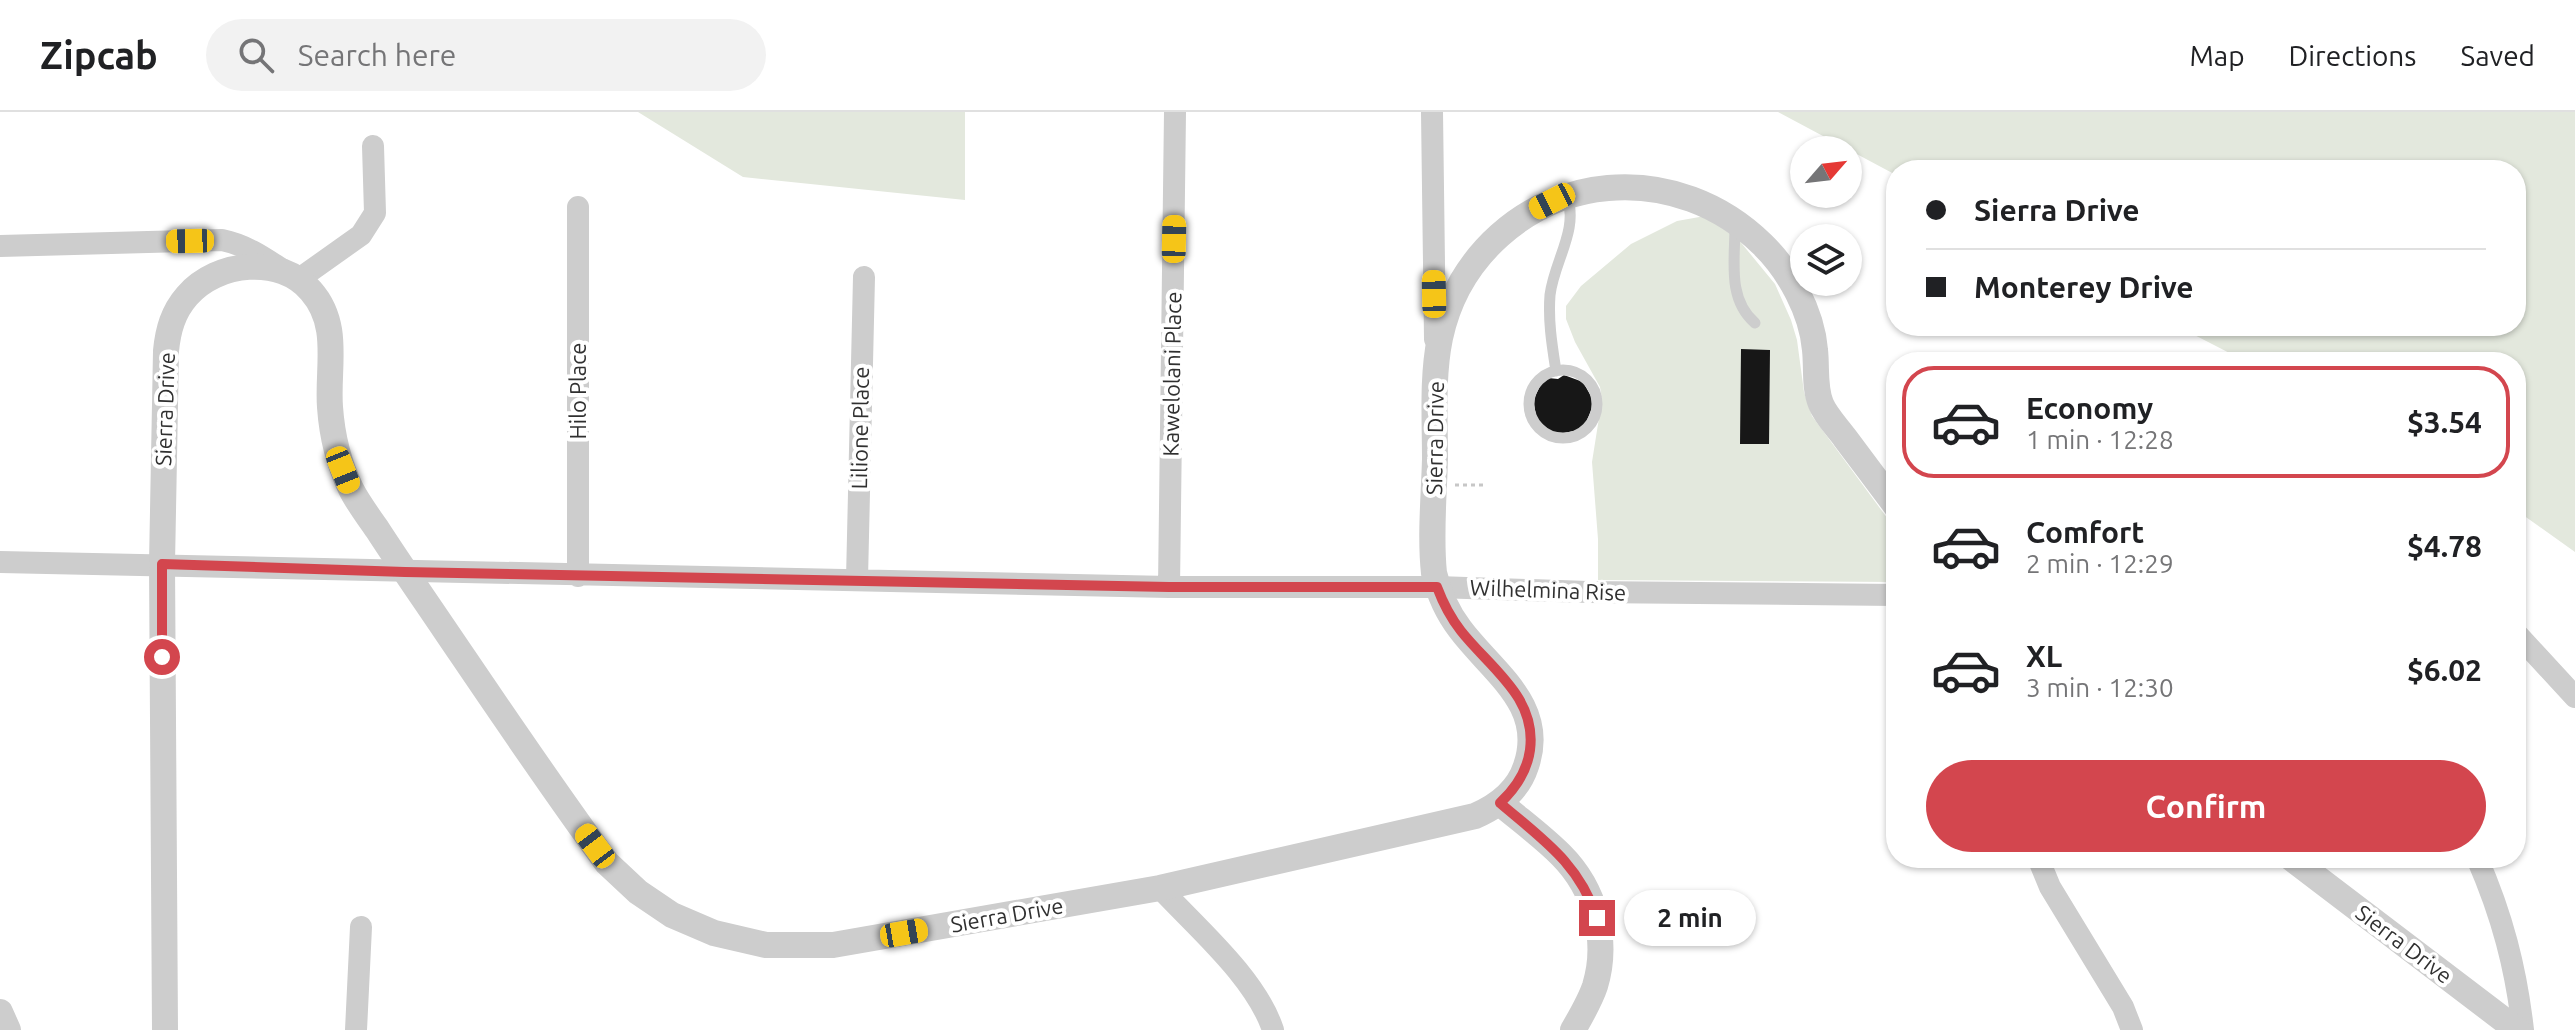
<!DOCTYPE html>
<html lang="en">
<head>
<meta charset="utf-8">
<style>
	body { margin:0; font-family:Ubuntu,sans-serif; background:#f2f2f2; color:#202124; height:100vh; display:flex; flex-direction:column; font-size:30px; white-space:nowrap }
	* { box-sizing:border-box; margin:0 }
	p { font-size:26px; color:#757577 }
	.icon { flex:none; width:44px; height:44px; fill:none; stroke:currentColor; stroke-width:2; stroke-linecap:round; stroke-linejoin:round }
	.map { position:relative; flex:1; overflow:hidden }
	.panel { position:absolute; left:1886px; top:240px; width:640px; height:516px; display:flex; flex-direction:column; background:#fff; border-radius:32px; box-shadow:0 2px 6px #0004 }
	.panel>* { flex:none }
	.banner { position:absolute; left:1886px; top:48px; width:640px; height:176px; border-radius:32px; box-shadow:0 2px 6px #0004; display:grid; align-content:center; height:176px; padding:0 40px; background:#fff }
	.needle { width:52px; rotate:62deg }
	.tools { position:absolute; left:1790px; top:24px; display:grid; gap:16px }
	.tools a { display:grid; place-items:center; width:72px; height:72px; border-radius:50%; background:#fff; box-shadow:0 2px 6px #0004; font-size:40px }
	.end { position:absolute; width:36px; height:36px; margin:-18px; border:10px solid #d3464e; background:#fff; box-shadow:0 0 0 4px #fff }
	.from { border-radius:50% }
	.bubble { position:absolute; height:56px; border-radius:28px; background:#fff; box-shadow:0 2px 6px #0004; font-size:26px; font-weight:600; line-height:56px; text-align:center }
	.car { position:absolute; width:24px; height:48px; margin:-24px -12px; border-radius:10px; box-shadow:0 0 6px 2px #0007; background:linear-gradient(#f5c518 24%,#345 0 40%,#f5c518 0 76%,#345 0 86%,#f5c518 0) }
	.banner b { display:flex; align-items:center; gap:28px; height:76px; font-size:30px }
	.banner b+b { border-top:2px solid #e0e0e0 }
	.banner i { width:20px; height:20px; background:#202124 }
	ul { padding:14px 0 0; list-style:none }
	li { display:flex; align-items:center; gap:24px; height:112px; margin:0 16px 12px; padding:0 24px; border:4px solid transparent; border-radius:32px }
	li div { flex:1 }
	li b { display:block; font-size:30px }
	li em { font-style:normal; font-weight:600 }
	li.selected { border-color:#d3464e }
	li>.icon { width:72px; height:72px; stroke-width:1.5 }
	.cta { display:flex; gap:16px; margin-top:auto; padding:16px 40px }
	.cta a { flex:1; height:92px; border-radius:48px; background:#d3464e; color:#fff; font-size:32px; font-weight:600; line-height:92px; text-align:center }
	header { display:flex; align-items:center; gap:48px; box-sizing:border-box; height:112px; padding:0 40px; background:#fff; border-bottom:2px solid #e0e0e0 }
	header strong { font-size:38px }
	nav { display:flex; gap:44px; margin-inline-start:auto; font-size:28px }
	.search { width:560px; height:72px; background:#f2f2f2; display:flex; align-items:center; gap:20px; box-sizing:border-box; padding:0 28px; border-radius:44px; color:#757577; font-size:30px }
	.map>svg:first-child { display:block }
	.green { fill:#e3e8dd }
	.building { fill:#171717 }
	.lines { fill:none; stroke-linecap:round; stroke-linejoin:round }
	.path { stroke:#c7c7c7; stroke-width:3; stroke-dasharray:4 4; stroke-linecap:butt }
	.service { stroke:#cdcdcd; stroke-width:11 }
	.minor { stroke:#cdcdcd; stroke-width:22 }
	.tertiary { stroke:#cdcdcd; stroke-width:26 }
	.route { stroke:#d3464e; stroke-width:10 }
	.labels { text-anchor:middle; stroke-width:8; stroke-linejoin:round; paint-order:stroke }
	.street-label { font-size:22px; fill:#303030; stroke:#fff }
</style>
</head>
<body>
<header>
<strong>Zipcab</strong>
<div class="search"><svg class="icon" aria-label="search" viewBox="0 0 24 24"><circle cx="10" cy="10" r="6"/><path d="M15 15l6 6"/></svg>Search here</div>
<nav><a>Map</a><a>Directions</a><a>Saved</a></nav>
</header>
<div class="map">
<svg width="2575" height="918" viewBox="0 0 2575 918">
	<rect width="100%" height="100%" fill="#fff"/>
	<path class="green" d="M638,0H965V88L743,65Z
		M1778,0H2575V440L2516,398V250H2247L2177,214H2516V58H1896V63Z
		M1705,104L1738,127L1775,172L1791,208L1797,228L1804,280L1812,304L1896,418V470L1598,468V427L1592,350L1602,287L1600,275L1575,230L1566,207V194L1581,174L1631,132L1677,109Z"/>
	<path class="building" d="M1741,237L1770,238L1769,332H1740Z
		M1564,263L1583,270L1592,286V296L1585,313L1578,318L1560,322L1551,320L1537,307L1533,289L1541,272L1548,266L1558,267Z"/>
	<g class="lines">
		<path class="path" d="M1455,373H1483"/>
		<path class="service" d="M1735,114C1735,148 1727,187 1755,211
			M1529 292a34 34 0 1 1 68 0a34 34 0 1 1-68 0Z
			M1556,259C1552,233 1548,209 1550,183C1554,149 1579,118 1567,84"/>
		<path class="minor" d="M1432,0L1435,227
			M0,134L222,128C246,133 263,145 283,158
			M299,167L361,123L375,101L373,34
			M0,450L1169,475H1437L1588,480L1896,483
			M578,464V95
			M857,467L864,165
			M1169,475L1175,0
			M2516,521L2575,585
			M2038,746L2050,775L2123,895L2132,918
			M2477,746C2502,803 2516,856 2523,918
			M1160,776C1197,816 1256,866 1273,918
			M356,918L361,815"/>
		<path class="tertiary" d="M1500,691C1520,708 1542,724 1561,743C1595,777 1609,828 1595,874C1590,889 1581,904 1573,918
			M2291,746L2517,918
			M0,900L8,918
			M165,918L162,452L166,239C168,218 173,200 187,184C217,149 281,143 311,179C341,213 327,255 330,295C332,324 338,350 351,377C358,391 368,404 377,417C399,451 422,484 445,518C498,596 551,675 607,751L638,780L672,803L714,821L766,833H833L1160,776L1475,704C1498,694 1518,679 1526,654C1547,593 1492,560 1460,517C1447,500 1439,482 1434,461C1430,424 1434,384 1435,347C1435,307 1432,265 1440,226C1457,145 1526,83 1608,76C1666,71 1721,92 1762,132C1789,158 1812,200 1815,238C1817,256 1814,275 1821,292C1826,304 1837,315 1845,326C1862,349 1879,371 1896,394"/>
	</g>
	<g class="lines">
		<path class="route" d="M162,545V452L405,460L1169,475H1437C1443,491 1450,505 1461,519C1490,556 1537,585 1530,638C1527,660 1516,676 1500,691C1542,727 1579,751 1597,806"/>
	</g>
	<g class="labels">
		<g class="street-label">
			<text transform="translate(1172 262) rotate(-89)" y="8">Kawelolani Place</text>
			<text transform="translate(578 279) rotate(-90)" y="8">Hilo Place</text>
			<text transform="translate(165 297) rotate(-88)" y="8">Sierra Drive</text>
			<text transform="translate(860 316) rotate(-89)" y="8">Lilione Place</text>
			<text transform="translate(1435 326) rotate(-89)" y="8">Sierra Drive</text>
			<text transform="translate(1548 478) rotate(2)" y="8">Wilhelmina Rise</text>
			<text transform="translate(1007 803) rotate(-10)" y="8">Sierra Drive</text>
			<text transform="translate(2404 832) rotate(37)" y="8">Sierra Drive</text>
		</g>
	</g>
</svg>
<div class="tools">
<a><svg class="needle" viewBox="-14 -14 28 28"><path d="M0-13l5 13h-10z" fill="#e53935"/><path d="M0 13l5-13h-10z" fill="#757577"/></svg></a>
<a><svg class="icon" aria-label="layers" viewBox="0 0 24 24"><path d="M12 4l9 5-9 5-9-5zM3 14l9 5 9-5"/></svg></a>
</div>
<i class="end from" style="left:162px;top:545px"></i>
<i class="end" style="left:1597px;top:806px"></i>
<div class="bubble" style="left:1624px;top:778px;width:132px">2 min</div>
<i class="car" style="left:1552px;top:89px;rotate:243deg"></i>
<i class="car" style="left:1174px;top:127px;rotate:1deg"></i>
<i class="car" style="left:190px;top:129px;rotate:269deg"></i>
<i class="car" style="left:1434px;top:182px;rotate:359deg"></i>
<i class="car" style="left:343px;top:358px;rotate:158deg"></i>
<i class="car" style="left:595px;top:734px;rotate:323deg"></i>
<i class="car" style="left:904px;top:821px;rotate:80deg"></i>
<div class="banner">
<b><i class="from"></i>Sierra Drive</b>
<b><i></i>Monterey Drive</b>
</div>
<section class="panel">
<ul>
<li class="selected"><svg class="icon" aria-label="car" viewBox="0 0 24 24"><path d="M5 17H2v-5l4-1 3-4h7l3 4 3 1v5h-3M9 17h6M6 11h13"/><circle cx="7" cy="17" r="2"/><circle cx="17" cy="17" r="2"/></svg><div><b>Economy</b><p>1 min · 12:28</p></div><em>$3.54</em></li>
<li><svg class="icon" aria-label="car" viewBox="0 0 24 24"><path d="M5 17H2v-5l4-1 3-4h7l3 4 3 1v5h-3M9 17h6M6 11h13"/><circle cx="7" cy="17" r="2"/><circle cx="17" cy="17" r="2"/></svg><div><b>Comfort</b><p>2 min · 12:29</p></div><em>$4.78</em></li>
<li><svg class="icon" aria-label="car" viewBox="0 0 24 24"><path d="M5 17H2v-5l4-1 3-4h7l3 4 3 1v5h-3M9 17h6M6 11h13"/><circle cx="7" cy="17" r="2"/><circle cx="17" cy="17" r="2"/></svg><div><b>XL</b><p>3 min · 12:30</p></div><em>$6.02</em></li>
</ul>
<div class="cta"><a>Confirm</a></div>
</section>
</div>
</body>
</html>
